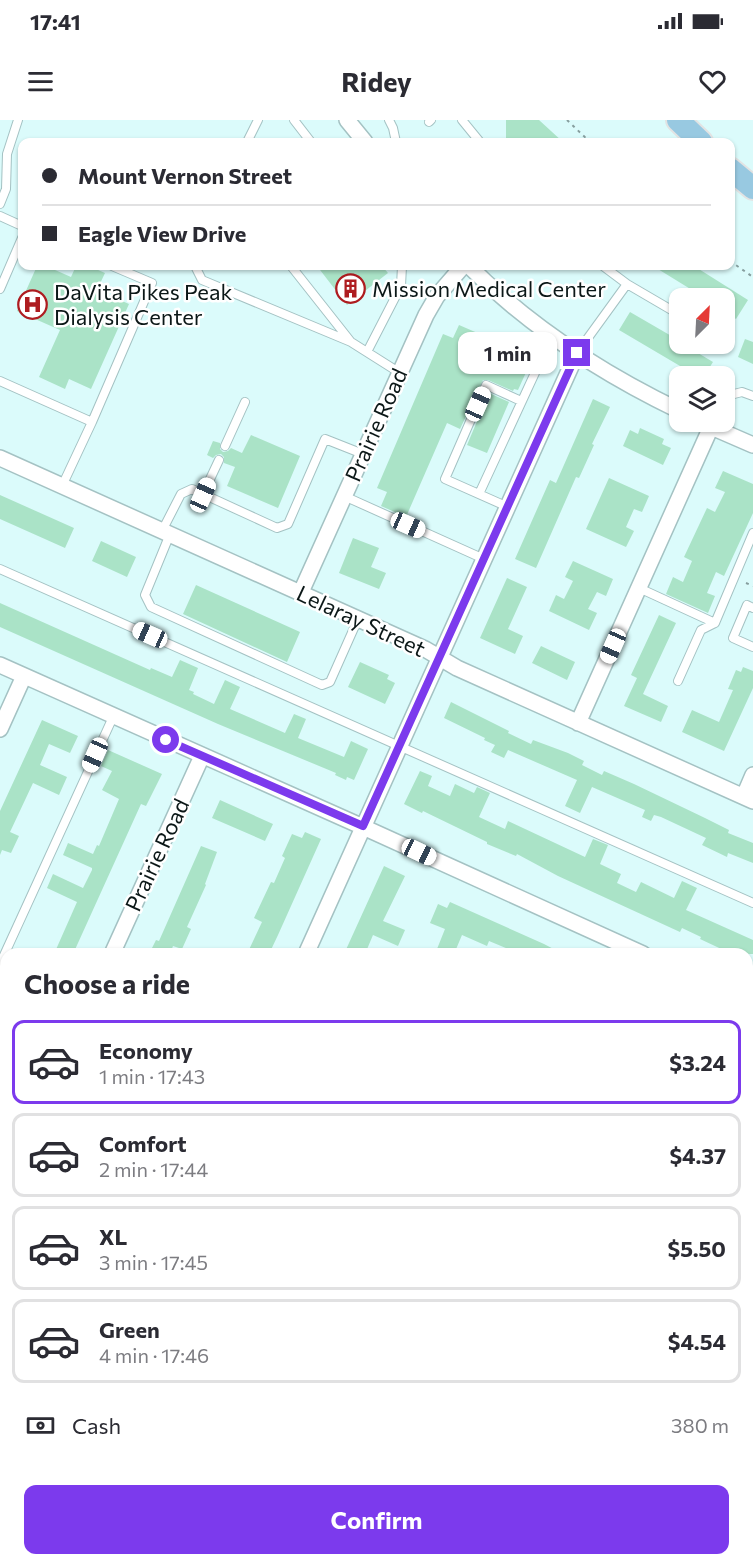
<!DOCTYPE html>
<html lang="en">
<head>
<meta charset="utf-8">
<style>
	body { margin:0; font-family:Commissioner,sans-serif; background:#f2f2f3; color:#2b2b33; height:100vh; display:flex; flex-direction:column; font-size:22px; white-space:nowrap }
	* { box-sizing:border-box; margin:0 }
	p { font-size:20px; color:#7c7c81 }
	.icon { flex:none; width:33px; height:33px; fill:none; stroke:currentColor; stroke-width:2; stroke-linecap:round; stroke-linejoin:round }
	.map { position:relative; flex:1; overflow:hidden }
	.panel { position:absolute; left:0px; top:828px; width:753px; height:618px; display:flex; flex-direction:column; background:#fff; border-radius:18px 18px 0 0; box-shadow:0 2px 4px #0004 }
	.panel>* { flex:none }
	.top-card { position:absolute; left:18px; top:18px; width:717px; height:132px; border-radius:12px; box-shadow:0 2px 4px #0004; display:grid; align-content:center; height:132px; padding:0 24px; background:#fff }
	.needle { width:39px; rotate:24deg }
	.tools { position:absolute; left:669px; top:168px; display:grid; gap:12px }
	.tools a { display:grid; place-items:center; width:66px; height:66px; border-radius:12px; background:#fff; box-shadow:0 2px 4px #0004; font-size:30px }
	.end { position:absolute; width:27px; height:27px; margin:-14px; border:8px solid #7c3aed; background:#fff; box-shadow:0 0 0 3px #fff }
	.from { border-radius:50% }
	.bubble { position:absolute; height:42px; border-radius:12px; background:#fff; box-shadow:0 2px 4px #0004; font-size:20px; font-weight:700; line-height:42px; text-align:center }
	.car { position:absolute; width:18px; height:36px; margin:-18px -9px; border-radius:8px; box-shadow:0 0 4px 2px #0007; background:linear-gradient(#fff 24%,#345 0 40%,#fff 0 76%,#345 0 86%,#fff 0) }
	.top-card b { display:flex; align-items:center; gap:21px; height:57px; font-size:22px }
	.top-card b+b { border-top:2px solid #e1e1e2 }
	.top-card i { width:15px; height:15px; background:#2b2b33 }
	ul { padding:0; list-style:none }
	li { display:flex; align-items:center; gap:18px; height:84px; margin:0 12px 9px; padding:0 12px; border:3px solid #e1e1e2; border-radius:12px }
	li div { flex:1 }
	li b { display:block; font-size:22px }
	li em { font-style:normal; font-weight:700 }
	li.on { border-color:#7c3aed }
	li>.icon { width:54px; height:54px; stroke-width:1.5 }
	h2 { padding:0 24px; font-size:27px; line-height:72px }
	.pay { display:flex; align-items:center; gap:15px; height:66px; padding:0 24px; font-size:22px }
	.pay p { margin-inline-start:auto }
	.cta { display:flex; gap:12px; margin-top:auto; padding:12px 24px }
	.cta a { flex:1; height:69px; border-radius:12px; background:#7c3aed; color:#fff; font-size:24px; font-weight:700; line-height:69px; text-align:center }
	.status { display:flex; justify-content:space-between; align-items:center; height:42px; padding:0 30px; background:#fff; direction:ltr }
	.status svg { height:16px; fill:currentColor }
	header { display:flex; justify-content:space-between; align-items:center; height:78px; padding:0 24px; background:#fff; font-size:27px; font-weight:700 }
	.map>svg:first-child { display:block }
	.building { fill:#aae3c7 }
	.lines { fill:none; stroke-linecap:round; stroke-linejoin:round }
	.service-casing { stroke:#a4c2c3; stroke-width:10 }
	.minor-casing { stroke:#a4c2c3; stroke-width:18 }
	.tertiary-casing { stroke:#a4c2c3; stroke-width:21 }
	.secondary-casing { stroke:#a4c2c3; stroke-width:24 }
	.primary-casing { stroke:#e2e3e3; stroke-width:26 }
	.path { stroke:#869e9e; stroke-width:2; stroke-dasharray:3 4.5; stroke-linecap:butt }
	.service { stroke:#fff; stroke-width:8 }
	.minor { stroke:#fff; stroke-width:15 }
	.tertiary { stroke:#fff; stroke-width:18 }
	.secondary { stroke:#fff; stroke-width:21 }
	.primary { stroke:#98c9e1; stroke-width:22 }
	.route { stroke:#7c3aed; stroke-width:8 }
	.labels { text-anchor:middle; stroke-width:5; stroke-linejoin:round; paint-order:stroke }
	.poi-label { font-size:22px; fill:#0b1717; stroke:#fff; text-anchor:start }
	.street-label { font-size:22px; fill:#0b1717; stroke:#fff }
</style>
</head>
<body>
<div class="status"><b>17:41</b><svg viewBox="0 0 49 12"><path d="M0 12V9h3v3zM5 12V6h3v6zM10 12V3h3v9zM15 12V0h3v12zM26 1h20v11H26zM47 4h2v5h-2z"/></svg></div>
<header><svg class="icon" aria-label="menu" viewBox="0 0 24 24"><path d="M4 6h16M4 12h16M4 18h16"/></svg>Ridey<svg class="icon" aria-label="heart" viewBox="0 0 24 24"><path d="M12 20l-8-8c-3-5 5-10 8-4 3-6 11-1 8 4z"/></svg></header>
<div class="map">
<svg width="753" height="1446" viewBox="0 0 753 1446">
	<rect width="100%" height="100%" fill="#dbfbfb"/>
	<path class="building" d="M506,0H539L563,22H526V20L506,19Z
		M37,146H46L71,157L76,146H89L105,153L97,170L129,184L91,269L69,259L65,269L39,257L60,210L17,191Z
		M317,146H382L388,153L347,185Z
		M653,146H694L748,180L736,199L724,191V178H705Z
		M630,192L680,221V224H683L713,242L704,256H697L619,210Z
		M459,205L533,237L518,270L514,269L513,271L488,260H483L460,309L447,303L406,397L381,386L387,372L377,368L443,214L453,218Z
		M745,219L753,222V244L738,237Z
		M489,273L509,282L487,333L467,325Z
		M593,279L610,287L592,324L594,325L579,358L576,357L536,448L515,439L550,360L556,363Z
		M640,308L664,319L662,324L671,328L663,345L623,326L630,310L638,314Z
		M251,315L300,336L278,388L227,366L235,347L224,343V337L221,334L216,335L213,338L207,335L213,321L220,323V329L223,332L228,331L231,328L242,333Z
		M723,351L753,364V393L724,456L716,452L707,473L715,476L708,493L666,474L673,457L683,462L692,441L684,437L707,388L715,392L725,372L715,368Z
		M609,358L649,376L642,392L634,389L626,407L634,411L626,427L586,409Z
		M0,375L74,408L65,428L0,399Z
		M353,418L379,428L371,447L386,453L379,469L339,453Z
		M101,421L136,437L127,457L92,441Z
		M573,441L613,459L606,476L597,472L588,489L597,493L589,510L549,491L556,475L564,479L573,461L565,457Z
		M507,458L527,467L508,509L523,516L515,534L480,518Z
		M196,465L300,512L287,542L183,494Z
		M0,483L150,550L151,548L172,557L180,540L198,548L189,570L194,572L193,574L214,584L225,560L240,567L230,589L285,613L294,594L306,599L298,618L344,637L351,621L368,629L354,660L347,657L346,660L335,655L336,653L218,604L0,507Z
		M659,495L676,503L643,574L668,586L661,602L624,586L637,558L631,555Z
		M541,526L575,542L567,560L532,543Z
		M360,542L389,555L387,559L395,563L385,584L348,567Z
		M743,547L753,551V568L724,631L682,612L692,590L719,602L733,570L728,569L736,550L741,552Z
		M451,582L509,611L508,613L531,624L533,620L568,633L584,641L582,645L602,655L604,651L634,664L705,698L729,710L728,713L753,723V743L728,733L727,737L702,725L706,718L661,697L654,695L651,701L642,697L645,690L592,667L580,693L565,686L577,660L508,630L504,638L491,632L495,625L484,620L485,618L444,598Z
		M42,600L78,616L70,633L49,624L40,645L67,657L59,675L33,663L10,712L19,716L11,733L2,730L0,735V691Z
		M108,630L162,654L146,686L141,684L73,834H54L77,782L47,768L53,754L83,768L92,750V748L63,735L68,723L93,734L97,725L99,726L119,679L102,670L112,651L101,646Z
		M420,651L432,656L428,666L450,676L455,664L474,673L477,667L490,673L479,697L505,709L508,701L585,737L593,719L608,725L600,744L621,754L617,763L636,772L641,762L674,778L682,761L697,768L686,790L753,820V834H732L700,819L701,817L682,808L680,812L558,756L517,734L516,736L487,724V722L423,691L422,693L404,684Z
		M220,680L273,704L265,721L212,698Z
		M305,712L321,719L278,815L269,834H247L262,802L254,798L271,762L274,763L285,738L282,736L292,714L302,718Z
		M201,726L217,732L205,764L206,765L187,807L191,809L182,829L173,826L170,834H149L156,820L159,821Z
		M384,746L405,756L383,801L405,810L398,826L373,815L365,834H344Z
		M450,782L544,824L563,834H520L489,821L487,826L462,815L454,834H449L437,829L445,809L430,803L438,784L447,788Z"/>
	<g class="lines">
		<defs>
			<path id="service" d="M294,0L311,22
				M389,0L393,8L396,22
				M462,0L480,22
				M429,2L431,0
				M247,22L258,0
				M0,84L6,69L7,34L18,0
				M0,96L22,106
				M195,146L202,160L351,222
				M291,146L351,222L400,253
				M627,164L680,195
				M0,169L22,118
				M367,232L401,166L402,146
				M577,233L627,164L603,146
				M0,261L92,302L62,366
				M724,284L730,275L742,272L753,276
				M92,302L152,163L112,146
				M225,326L245,282
				M203,374L219,340
				M479,374L552,216
				M344,376L484,439
				M508,387L445,359L486,265L521,281
				M162,411L181,374L192,369L277,408L288,404L325,319L363,334
				M170,414L145,475L151,487L322,565L330,562L358,499
				M0,449L753,783
				M639,468L715,503
				M753,488L747,485L733,518L753,527
				M678,561L701,510L715,503L753,413
				M0,844L113,597
				M747,987L753,990
				M0,1020L6,1010
				M747,1194L753,1197
				M27,1440L28,1446
				M209,1440L210,1446
				M380,1446L383,1440
				M569,1446L571,1440"/>
			<path id="minor" d="M347,0L365,22
				M469,146C529,206 603,254 680,291
				M700,302L753,325
				M0,338L425,529L457,548L753,681
				M301,472L426,195L437,176L463,146
				M0,545L363,707L643,834
				M578,603L711,307
				M0,609L24,556
				M744,676L753,655
				M112,834L202,636
				M306,834L577,233
				M747,882L753,884
				M747,1092L753,1096
				M747,1123L753,1110
				M747,1324L753,1311
				M121,1440V1446
				M300,1440V1446
				M475,1446L478,1440
				M691,1446L694,1440"/>
			<path id="tertiary" d="M0,1237L6,1224"/>
			<path id="secondary" d="M0,967L6,970
				M747,1300L753,1302"/>
			<path id="primary" d="M678,0L701,22
				M730,49L753,68"/>
		</defs>
		<use href="#service" class="service-casing"/>
		<use href="#minor" class="minor-casing"/>
		<use href="#tertiary" class="tertiary-casing"/>
		<use href="#secondary" class="secondary-casing"/>
		<use href="#primary" class="primary-casing"/>
		<path class="path" d="M567,0L590,22
			M730,141L753,157
			M746,463L753,466"/>
		<use href="#service" class="service"/>
		<use href="#minor" class="minor"/>
		<use href="#tertiary" class="tertiary"/>
		<use href="#secondary" class="secondary"/>
		<use href="#primary" class="primary"/>
	</g>
	<g class="lines">
		<path class="route" d="M166,620L363,706L577,233"/>
	</g>
	<defs>
		<symbol id="building-ring" viewBox="-11 -11 22 22"><circle r="9.5" fill="#fff" stroke="#ae1c20" stroke-width="1.5"/><path d="M-4-6H4V6H1V3H-1V6H-4ZM-2.5-4.3h1.7v1.8h-1.7ZM.8-4.3h1.7v1.8H.8ZM-2.5-1h1.7V.8h-1.7ZM.8-1h1.7V.8H.8Z" fill="#ae1c20"/></symbol>
		<symbol id="hospital-ring" viewBox="-11 -11 22 22"><circle r="9.5" fill="#fff" stroke="#ae1c20" stroke-width="1.5"/><path d="M-5-5h3v3.5h4V-5h3V5h-3V1.5h-4V5h-3Z" fill="#ae1c20"/></symbol>
	</defs>
	<g fill-rule="evenodd">
		<use href="#building-ring" x="334" y="152" width="33" height="33"/>
		<use href="#hospital-ring" x="16" y="168" width="33" height="33"/>
	</g>
	<g class="labels">
		<g class="poi-label">
			<text x="372" y="177">Mission Medical Center</text>
			<text x="54" y="180">DaVita Pikes Peak<tspan x="54" dy="25">Dialysis Center</tspan></text>
		</g>
		<g class="street-label">
			<text transform="translate(376 305) rotate(-66)" y="8">Prairie Road</text>
			<text transform="translate(361 501) rotate(25)" y="8">Lelaray Street</text>
			<text transform="translate(157 735) rotate(-65)" y="8">Prairie Road</text>
		</g>
	</g>
</svg>
<div class="tools">
<a><svg class="needle" viewBox="-14 -14 28 28"><path d="M0-13l5 13h-10z" fill="#e53935"/><path d="M0 13l5-13h-10z" fill="#7c7c81"/></svg></a>
<a><svg class="icon" aria-label="layers" viewBox="0 0 24 24"><path d="M12 4l9 5-9 5-9-5zM3 14l9 5 9-5"/></svg></a>
</div>
<i class="end from" style="left:166px;top:620px"></i>
<i class="end" style="left:577px;top:233px"></i>
<div class="bubble" style="left:458px;top:212px;width:99px">1 min</div>
<i class="car" style="left:478px;top:284px;rotate:24deg"></i>
<i class="car" style="left:203px;top:375px;rotate:24deg"></i>
<i class="car" style="left:408px;top:405px;rotate:114deg"></i>
<i class="car" style="left:150px;top:515px;rotate:294deg"></i>
<i class="car" style="left:613px;top:526px;rotate:204deg"></i>
<i class="car" style="left:95px;top:635px;rotate:204deg"></i>
<i class="car" style="left:419px;top:732px;rotate:115deg"></i>
<div class="top-card">
<b><i class="from"></i>Mount Vernon Street</b>
<b><i></i>Eagle View Drive</b>
</div>
<section class="panel">
<h2>Choose a ride</h2>
<ul>
<li class="on"><svg class="icon" aria-label="car" viewBox="0 0 24 24"><path d="M5 17H2v-5l4-1 3-4h7l3 4 3 1v5h-3M9 17h6M6 11h13"/><circle cx="7" cy="17" r="2"/><circle cx="17" cy="17" r="2"/></svg><div><b>Economy</b><p>1 min · 17:43</p></div><em>$3.24</em></li>
<li><svg class="icon" aria-label="car" viewBox="0 0 24 24"><path d="M5 17H2v-5l4-1 3-4h7l3 4 3 1v5h-3M9 17h6M6 11h13"/><circle cx="7" cy="17" r="2"/><circle cx="17" cy="17" r="2"/></svg><div><b>Comfort</b><p>2 min · 17:44</p></div><em>$4.37</em></li>
<li><svg class="icon" aria-label="car" viewBox="0 0 24 24"><path d="M5 17H2v-5l4-1 3-4h7l3 4 3 1v5h-3M9 17h6M6 11h13"/><circle cx="7" cy="17" r="2"/><circle cx="17" cy="17" r="2"/></svg><div><b>XL</b><p>3 min · 17:45</p></div><em>$5.50</em></li>
<li><svg class="icon" aria-label="car" viewBox="0 0 24 24"><path d="M5 17H2v-5l4-1 3-4h7l3 4 3 1v5h-3M9 17h6M6 11h13"/><circle cx="7" cy="17" r="2"/><circle cx="17" cy="17" r="2"/></svg><div><b>Green</b><p>4 min · 17:46</p></div><em>$4.54</em></li>
</ul>
<div class="pay"><svg class="icon" aria-label="cash" viewBox="0 0 24 24"><path d="M3 7h18v10H3z"/><circle cx="12" cy="12" r="2"/></svg>Cash<p>380 m</p></div>
<div class="cta"><a>Confirm</a></div>
</section>
</div>
</body>
</html>
